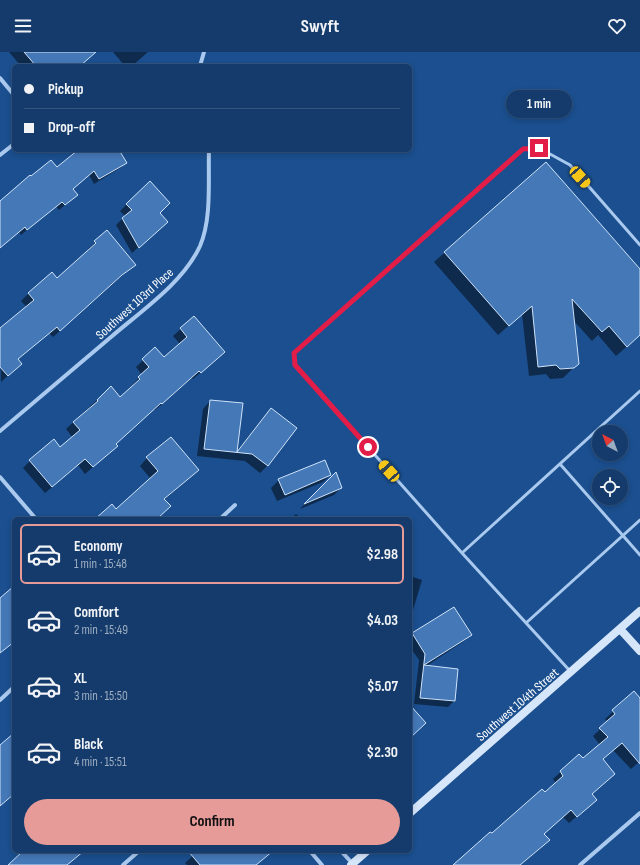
<!DOCTYPE html>
<html lang="en">
<head>
<meta charset="utf-8">
<style>
	body { margin:0; font-family:"Sofia Sans Condensed",sans-serif; background:#1d4271; color:#f1f3f6; height:100vh; display:flex; flex-direction:column; font-size:15px; white-space:nowrap }
	* { box-sizing:border-box; margin:0 }
	p { font-size:13px; color:#9dadc1 }
	.icon { flex:none; width:22px; height:22px; fill:none; stroke:currentColor; stroke-width:2; stroke-linecap:round; stroke-linejoin:round }
	.map { position:relative; flex:1; overflow:hidden }
	.panel { position:absolute; left:12px; top:465px; width:400px; height:336px; display:flex; flex-direction:column; background:#143b6b; border-radius:6px; box-shadow:0 2px 6px #0003,0 0 0 1px #33557e }
	.panel>* { flex:none }
	.banner { position:absolute; left:12px; top:12px; width:400px; height:88px; border-radius:6px; box-shadow:0 2px 6px #0003,0 0 0 1px #33557e; display:grid; align-content:center; height:88px; padding:0 12px; background:#143b6b }
	.needle { width:26px; rotate:319deg }
	.fabs { position:absolute; left:592px; top:373px; display:grid; gap:8px }
	.fabs a { display:grid; place-items:center; width:36px; height:36px; border-radius:50%; background:#143b6b; box-shadow:0 2px 6px #0003,0 0 0 1px #33557e; font-size:20px }
	.end { position:absolute; width:18px; height:18px; margin:-9px; border:5px solid #e11d48; background:#fff; box-shadow:0 0 0 2px #fff }
	.from { border-radius:50% }
	.bubble { position:absolute; height:28px; border-radius:14px; background:#143b6b; box-shadow:0 2px 6px #0003,0 0 0 1px #33557e; font-size:13px; font-weight:700; line-height:28px; text-align:center }
	.car { position:absolute; width:12px; height:24px; margin:-12px -6px; border-radius:5px; box-shadow:0 0 3px 1px #0007; background:linear-gradient(#f5c518 24%,#345 0 40%,#f5c518 0 76%,#345 0 86%,#f5c518 0) }
	.banner b { display:flex; align-items:center; gap:14px; height:38px; font-size:15px }
	.banner b+b { border-top:1px solid #33557e }
	.banner i { width:10px; height:10px; background:#f1f3f6 }
	ul { padding:7px 0 0; list-style:none }
	li { display:flex; align-items:center; gap:12px; height:60px; margin:0 8px 6px; padding:0 4px; border:2px solid transparent; border-radius:6px }
	li div { flex:1 }
	li b { display:block; font-size:15px }
	li em { font-style:normal; font-weight:700 }
	li.active { border-color:#e69b98 }
	li>.icon { width:36px; height:36px; stroke-width:1.5 }
	.button { display:flex; gap:8px; margin-top:auto; padding:8px 12px }
	.button a { flex:1; height:46px; border-radius:24px; background:#e69b98; color:#111; font-size:16px; font-weight:700; line-height:46px; text-align:center }
	header { display:flex; justify-content:space-between; align-items:center; height:52px; padding:0 12px; background:#143b6b; font-size:18px; font-weight:700 }
	.map>svg:first-child { display:block }
	.shadow { fill:#0007 }
	.building { fill:#4478b7; stroke:#cfe3fa }
	.lines { fill:none; stroke-linecap:round; stroke-linejoin:round }
	.lane { stroke:#a9c9ee; stroke-width:3 }
	.street { stroke:#a9c9ee; stroke-width:4 }
	.secondary { stroke:#d6e6fa; stroke-width:8 }
	.route { stroke:#e11d48; stroke-width:5 }
	.labels { text-anchor:middle; stroke-width:3; stroke-linejoin:round; paint-order:stroke }
	.street-label { font-size:13px; fill:#fff; stroke:#1b4f8f }
</style>
</head>
<body>
<header><svg class="icon" aria-label="menu" viewBox="0 0 24 24"><path d="M4 6h16M4 12h16M4 18h16"/></svg>Swyft<svg class="icon" aria-label="heart" viewBox="0 0 24 24"><path d="M12 20l-8-8c-3-5 5-10 8-4 3-6 11-1 8 4z"/></svg></header>
<div class="map">
<svg width="640" height="813" viewBox="0 0 640 813">
	<rect width="100%" height="100%" fill="#1b4f8f"/>
	<path class="shadow" d="M9,0H86L80,14H21Z
		M113,0H148L132,14H125Z
		M82,98H118L126,111L120,116L94,132L89,123L72,137L71,148L59,158L56,154L21,183L19,180L0,196V151L57,117Z
		M546,111L640,219V283L616,304L598,283L592,289L574,269L578,311L563,326L550,327L546,322L529,324L522,262L498,283L434,210Z
		M127,152L159,161L160,176L132,201L116,173L125,164L120,159Z
		M107,180L134,213L53,285L49,281L17,308L14,318L1,330L0,278L27,255L21,249L28,242L52,222L57,228L89,199L88,197Z
		M194,265L216,307L193,327L192,326L155,358L153,357L115,392L109,401L85,422L78,413L45,441L23,416L30,409L60,396L73,386L66,377L97,348L120,346L133,334L132,333L142,323L136,315L155,297L164,306L180,292L173,284Z
		M210,349L242,352L236,401L264,365L271,358L295,377L267,414L260,421L245,409L197,404L203,357Z
		M147,406L198,418L164,448L160,464L163,467H96L116,458L151,427L140,414Z
		M330,423L323,430L277,449L271,436L279,428Z
		M328,428L341,436L334,443L300,457Z
		M296,462L301,467H291Z
		M410,524L422,528L410,568Z
		M454,556L471,583L464,589L425,615L454,649L448,655L414,652L419,608L410,595V585Z
		M634,640L640,647V709L631,717L613,698L602,708L588,755L569,771L563,765L543,782L541,796L520,813H455L556,731L553,727L579,703L583,708L600,693L593,684L608,670L605,667Z
		M14,683V746L13,747L11,745L0,754V695Z
		M198,799H269L270,800L256,813H187L185,811Z"/>
	<path class="building" d="M24,0H96L80,14H36Z
		M78,98H119L127,111L99,127L94,119L73,137L78,143L65,153L62,150L27,178L25,175L0,196V149L30,123L31,124L51,108L57,115Z
		M546,110L640,217V283L627,295L609,274L602,280L572,247L579,312L574,316L560,317L556,313L538,315L532,254L509,274L444,200Z
		M150,129L170,151L160,161L168,170L139,196L122,166L132,158L126,152Z
		M107,178L136,213L122,223L60,279L57,275L18,307L22,312L8,324L0,315V276L34,248L28,241L52,220L57,226L96,191L94,189Z
		M194,264L225,300L201,321L199,319L162,352L161,351L116,392L118,394L93,415L85,407L52,435L29,408L54,387L60,395L80,378L73,370L98,349L97,348L111,334L120,345L140,327L138,325L149,315L142,307L155,295L164,305L187,285L180,276Z
		M210,348L243,351L237,400L271,356L297,376L268,414L252,402L204,397Z
		M171,385L199,418L164,447L171,454L157,467H95L112,452L116,457L158,419L146,405Z
		M325,408L331,423L285,443L278,427Z
		M336,420L342,436L304,452Z
		M14,534V590L0,601V546Z
		M454,555L472,583L424,613L458,617L455,649L420,646L425,602L412,581Z
		M634,639L640,646V712L622,691L603,707L615,722L592,742L597,748L577,765L571,758L544,782L550,788L520,813H453L490,780L492,781L542,737L545,740L563,724L560,719L579,702L583,706L608,685L599,676L615,662L612,658Z
		M410,653L426,671L410,686Z
		M14,681V742L0,754V693Z
		M23,799H84L67,813H8Z
		M188,799H273L256,813H200Z"/>
	<g class="lines">
		<path class="lane" d="M560,412L640,503
			M462,501L640,339
			M526,571L640,468
			M570,619L462,501L295,313L294,301L523,97L539,96L570,113L640,193"/>
		<path class="street" d="M200,14L204,0
			M0,26L14,43
			M0,103L14,92
			M0,379C37,348 74,316 111,285C141,259 183,231 200,194C212,166 208,128 209,98
			M0,425L36,467
			M220,467L235,453
			M0,648L14,635
			M310,799L322,813
			M341,799L353,812
			M123,813L139,799
			M580,813L640,761"/>
		<path class="secondary" d="M620,577L640,599
			M410,761L640,559
			M351,813L367,799"/>
	</g>
	<g class="lines">
		<path class="route" d="M368,395L295,313L294,301L523,97L539,96"/>
	</g>
	<g class="labels">
		<g class="street-label">
			<text transform="translate(134 251) rotate(-42)" y="5">Southwest 103rd Place</text>
			<text transform="translate(517 652) rotate(-41)" y="5">Southwest 104th Street</text>
		</g>
	</g>
</svg>
<div class="fabs">
<a><svg class="needle" viewBox="-14 -14 28 28"><path d="M0-13l5 13h-10z" fill="#e53935"/><path d="M0 13l5-13h-10z" fill="#9dadc1"/></svg></a>
<a><svg class="icon" aria-label="locate" viewBox="0 0 24 24"><circle cx="12" cy="12" r="6"/><path d="M12 2v4M12 18v4M2 12h4M18 12h4"/></svg></a>
</div>
<i class="end from" style="left:368px;top:395px"></i>
<i class="end" style="left:539px;top:96px"></i>
<div class="bubble" style="left:506px;top:38px;width:66px">1 min</div>
<i class="car" style="left:580px;top:125px;rotate:138deg"></i>
<i class="car" style="left:389px;top:419px;rotate:318deg"></i>
<div class="banner">
<b><i class="from"></i>Pickup</b>
<b><i></i>Drop-off</b>
</div>
<section class="panel">
<ul>
<li class="active"><svg class="icon" aria-label="car" viewBox="0 0 24 24"><path d="M5 17H2v-5l4-1 3-4h7l3 4 3 1v5h-3M9 17h6M6 11h13"/><circle cx="7" cy="17" r="2"/><circle cx="17" cy="17" r="2"/></svg><div><b>Economy</b><p>1 min · 15:48</p></div><em>$2.98</em></li>
<li><svg class="icon" aria-label="car" viewBox="0 0 24 24"><path d="M5 17H2v-5l4-1 3-4h7l3 4 3 1v5h-3M9 17h6M6 11h13"/><circle cx="7" cy="17" r="2"/><circle cx="17" cy="17" r="2"/></svg><div><b>Comfort</b><p>2 min · 15:49</p></div><em>$4.03</em></li>
<li><svg class="icon" aria-label="car" viewBox="0 0 24 24"><path d="M5 17H2v-5l4-1 3-4h7l3 4 3 1v5h-3M9 17h6M6 11h13"/><circle cx="7" cy="17" r="2"/><circle cx="17" cy="17" r="2"/></svg><div><b>XL</b><p>3 min · 15:50</p></div><em>$5.07</em></li>
<li><svg class="icon" aria-label="car" viewBox="0 0 24 24"><path d="M5 17H2v-5l4-1 3-4h7l3 4 3 1v5h-3M9 17h6M6 11h13"/><circle cx="7" cy="17" r="2"/><circle cx="17" cy="17" r="2"/></svg><div><b>Black</b><p>4 min · 15:51</p></div><em>$2.30</em></li>
</ul>
<div class="button"><a>Confirm</a></div>
</section>
</div>
</body>
</html>
